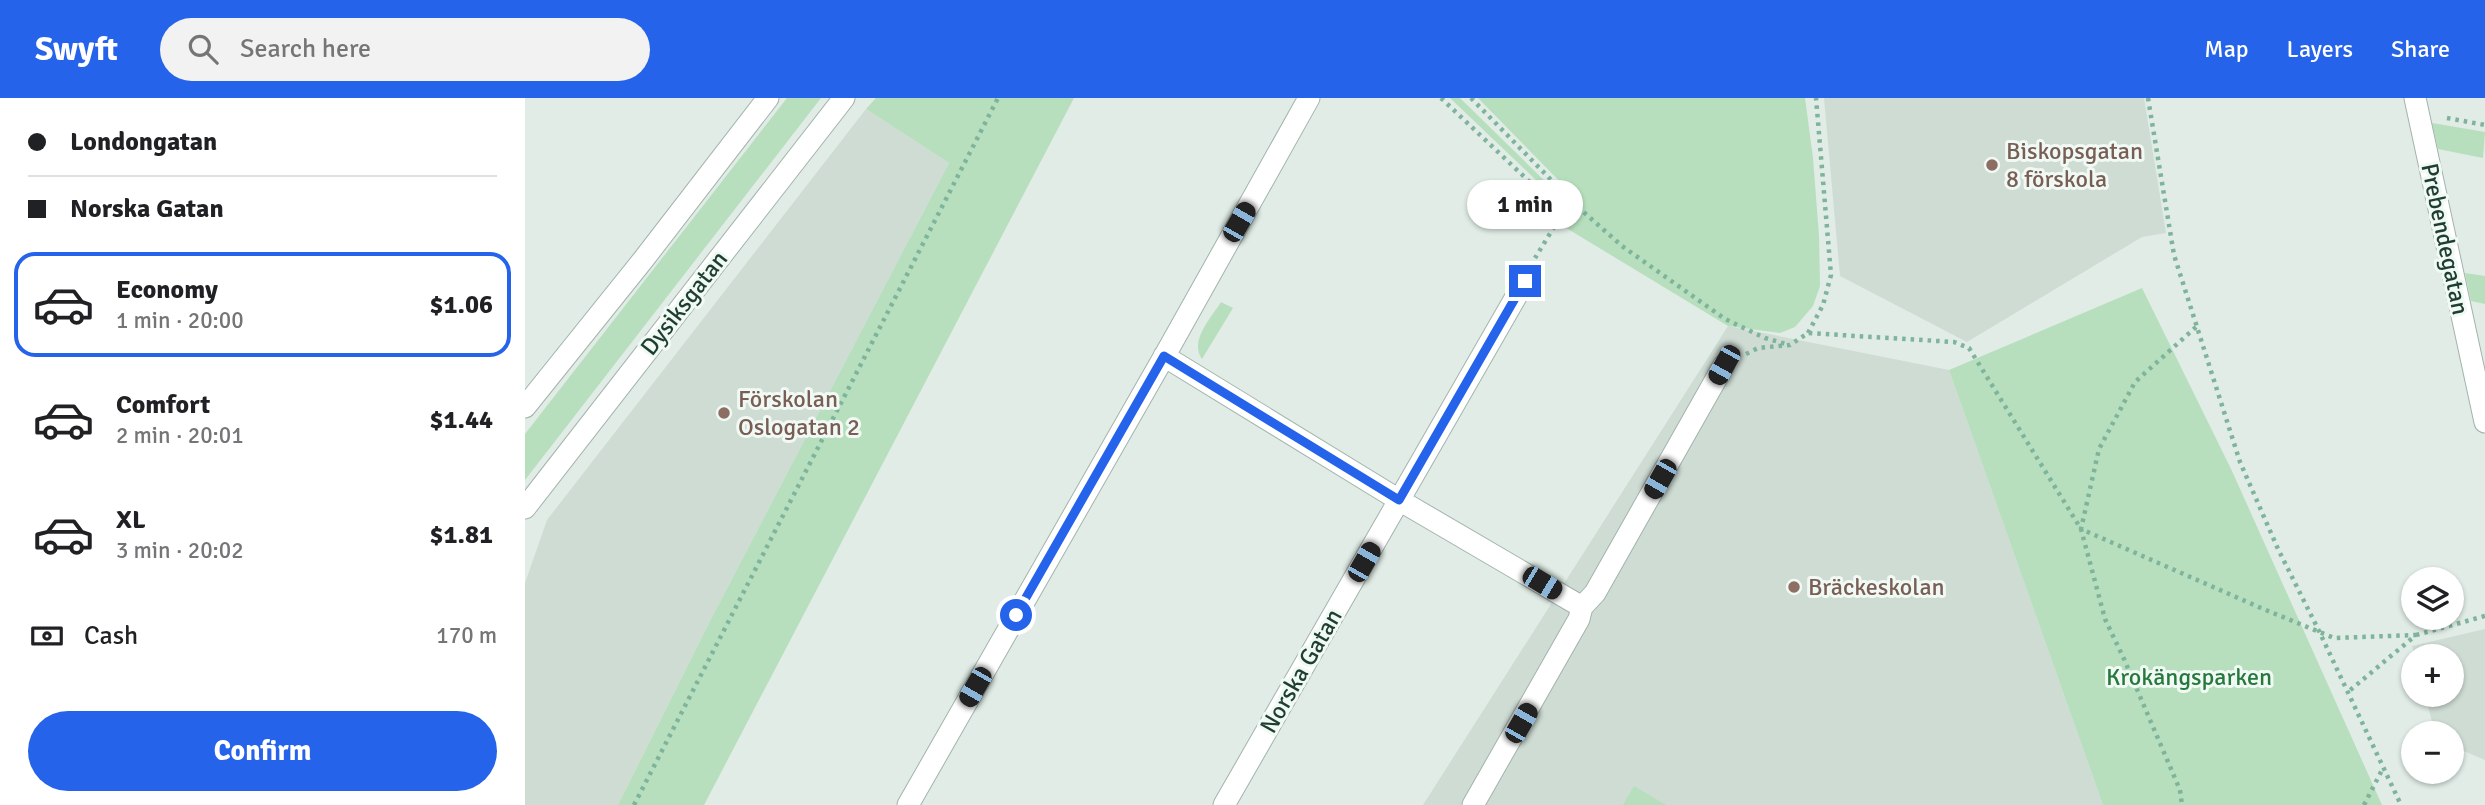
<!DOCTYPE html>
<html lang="en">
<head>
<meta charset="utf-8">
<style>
	body { margin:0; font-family:Signika,sans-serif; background:#f2f2f2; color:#202124; height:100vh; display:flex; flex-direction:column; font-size:26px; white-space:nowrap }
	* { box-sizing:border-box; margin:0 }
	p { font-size:23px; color:#757577 }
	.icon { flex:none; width:38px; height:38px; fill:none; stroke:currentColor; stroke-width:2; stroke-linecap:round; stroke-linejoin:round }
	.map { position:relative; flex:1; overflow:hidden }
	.panel { display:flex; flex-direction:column; background:#fff; width:525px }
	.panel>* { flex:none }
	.guide { display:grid; align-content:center; height:154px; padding:0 28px; background:#fff }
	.controls { position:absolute; left:1876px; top:469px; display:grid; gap:14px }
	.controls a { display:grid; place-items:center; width:63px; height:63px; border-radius:50%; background:#fff; box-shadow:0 2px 5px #0004; font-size:35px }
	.end { position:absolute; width:32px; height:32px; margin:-16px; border:9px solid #2563eb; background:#fff; box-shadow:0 0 0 4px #fff }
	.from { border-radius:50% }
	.bubble { position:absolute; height:49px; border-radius:24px; background:#fff; box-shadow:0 2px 5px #0004; font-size:23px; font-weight:700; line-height:49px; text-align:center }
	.car { position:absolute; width:21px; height:42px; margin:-21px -10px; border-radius:9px; box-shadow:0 0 5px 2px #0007; background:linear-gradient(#222 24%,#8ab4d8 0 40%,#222 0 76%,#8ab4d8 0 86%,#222 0) }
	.guide b { display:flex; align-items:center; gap:24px; height:66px; font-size:26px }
	.guide b+b { border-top:2px solid #e0e0e0 }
	.guide i { width:18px; height:18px; background:#202124 }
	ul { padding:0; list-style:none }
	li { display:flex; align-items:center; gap:21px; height:105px; margin:0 14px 10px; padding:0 14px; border:4px solid transparent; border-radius:21px }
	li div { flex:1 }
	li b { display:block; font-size:26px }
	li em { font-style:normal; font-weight:700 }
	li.active { border-color:#2563eb }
	li>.icon { width:63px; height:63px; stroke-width:1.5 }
	.pay { display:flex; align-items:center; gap:18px; height:77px; padding:0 28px; font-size:26px }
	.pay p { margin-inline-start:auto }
	.primary-button { display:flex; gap:14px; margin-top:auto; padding:14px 28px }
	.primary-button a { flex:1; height:80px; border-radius:42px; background:#2563eb; color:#fff; font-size:28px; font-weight:700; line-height:80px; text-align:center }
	header { display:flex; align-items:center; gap:42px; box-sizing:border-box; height:98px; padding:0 35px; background:#2563eb; color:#fff }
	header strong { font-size:33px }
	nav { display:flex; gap:38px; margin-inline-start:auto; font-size:24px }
	.search { width:490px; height:63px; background:#f2f2f2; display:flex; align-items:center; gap:18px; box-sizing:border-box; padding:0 24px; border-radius:38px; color:#757577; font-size:26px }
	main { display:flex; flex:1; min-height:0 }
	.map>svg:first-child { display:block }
	.built { fill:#cedcd4 }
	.green { fill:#b7dfbd }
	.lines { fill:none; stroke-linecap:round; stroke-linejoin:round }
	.minor-casing { stroke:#a2b4ac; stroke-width:23 }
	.path { stroke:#7eb39c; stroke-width:4.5; stroke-dasharray:3.5 5; stroke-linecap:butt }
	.minor { stroke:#fff; stroke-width:21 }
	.route { stroke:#2563eb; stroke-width:9 }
	.education-dot { fill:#8d6e63; stroke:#f1f9f4; stroke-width:2.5 }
	.labels { text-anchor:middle; stroke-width:6; stroke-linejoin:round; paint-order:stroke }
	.education-label { font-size:24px; fill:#785e54; stroke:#f1f9f4; text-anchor:start }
	.street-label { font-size:24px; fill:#1f3e32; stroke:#f1f9f4 }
	.park-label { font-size:24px; fill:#26783c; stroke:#f1f9f4 }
</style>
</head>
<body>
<header>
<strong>Swyft</strong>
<div class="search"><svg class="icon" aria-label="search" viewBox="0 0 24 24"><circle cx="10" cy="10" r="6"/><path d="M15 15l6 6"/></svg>Search here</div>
<nav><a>Map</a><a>Layers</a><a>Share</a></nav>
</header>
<main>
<section class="panel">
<div class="guide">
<b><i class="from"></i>Londongatan</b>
<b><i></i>Norska Gatan</b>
</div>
<ul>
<li class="active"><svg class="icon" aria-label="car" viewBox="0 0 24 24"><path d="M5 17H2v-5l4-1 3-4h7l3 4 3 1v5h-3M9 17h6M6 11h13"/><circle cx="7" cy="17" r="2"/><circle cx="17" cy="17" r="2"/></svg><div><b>Economy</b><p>1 min · 20:00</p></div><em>$1.06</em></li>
<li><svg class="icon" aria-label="car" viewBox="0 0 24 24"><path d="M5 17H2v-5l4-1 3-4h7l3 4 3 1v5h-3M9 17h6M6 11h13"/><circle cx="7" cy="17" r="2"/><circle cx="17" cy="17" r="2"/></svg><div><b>Comfort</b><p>2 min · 20:01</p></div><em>$1.44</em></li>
<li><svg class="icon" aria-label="car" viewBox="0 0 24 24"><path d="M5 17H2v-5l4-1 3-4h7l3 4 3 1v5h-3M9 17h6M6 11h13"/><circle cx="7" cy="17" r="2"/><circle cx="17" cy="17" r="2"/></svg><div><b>XL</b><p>3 min · 20:02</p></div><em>$1.81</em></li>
</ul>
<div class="pay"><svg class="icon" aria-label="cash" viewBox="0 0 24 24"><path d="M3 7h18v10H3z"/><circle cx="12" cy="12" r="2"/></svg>Cash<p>170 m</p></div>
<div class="primary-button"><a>Confirm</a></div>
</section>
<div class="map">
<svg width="1960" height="707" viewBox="0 0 1960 707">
	<rect width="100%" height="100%" fill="#e0ece5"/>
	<path class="built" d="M1299,0H1619L1641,135L1617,139L1442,244L1315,178Z
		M341,11L424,65L184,525L93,707H0V485L22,422Z
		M1203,228L1424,272L1578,707H898Z
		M1960,531V662L1927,648V635H1910L1900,597H1927V558H1890L1887,548Z"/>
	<path class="green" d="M262,0H296L0,382V336Z
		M351,0H549L179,707H93L184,525L424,65L341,11Z
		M925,0H935L1029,92L1036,99L1035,102H1032Z
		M953,0H1280L1288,60L1294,138L1295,188L1288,208L1270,229L1255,235L1203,228L1038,128L1053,102Z
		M1907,25L1960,34L1958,60L1913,51Z
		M1940,175L1960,178V206L1946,203Z
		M1617,190L1707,373L1857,707H1578L1424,272Z
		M696,204L708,210L677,261C664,243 686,220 696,204Z
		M1109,688L1141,707H1098Z"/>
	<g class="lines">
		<defs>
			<path id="minor" d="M1890,0L1960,324
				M639,258L874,402L1057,509
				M0,309L118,162L243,0
				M0,410L319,0
				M383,707L644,250L784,0
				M699,707L1000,183
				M948,707L1054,521L1057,509L1070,495L1199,267"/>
		</defs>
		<use href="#minor" class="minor-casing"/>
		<path class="path" d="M916,0L1028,106L1054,110L1097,148L1200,221L1240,240L1261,246
			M946,0L1038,94L1042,108L1010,160
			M1623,0L1649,157L1715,364L1753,451L1794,533L1876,707
			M1922,20L1960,27
			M1671,229L1610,284L1574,351L1556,431L1736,510L1809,540L1891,537L1823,594
			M1283,235L1298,207L1306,177L1291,0
			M1221,256L1233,250L1265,247L1283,235L1429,244L1444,250L1556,431L1580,521L1599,561L1655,692L1657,707
			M1891,537L1960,518
			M109,707L473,0
			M1839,707L1857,672"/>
		<use href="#minor" class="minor"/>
	</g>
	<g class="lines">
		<path class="route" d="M491,517L639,258L874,402L1000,183"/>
	</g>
	<g class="education-dot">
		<circle cx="1467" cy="67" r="7"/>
		<circle cx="199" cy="315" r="7"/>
		<circle cx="1269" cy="489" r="7"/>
	</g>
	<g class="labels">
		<g class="education-label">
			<text x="1481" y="61">Biskopsgatan<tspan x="1481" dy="28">8 förskola</tspan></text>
			<text x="213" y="309">Förskolan<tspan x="213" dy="28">Oslogatan 2</tspan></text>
			<text x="1283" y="497">Bräckeskolan</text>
		</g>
		<g class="street-label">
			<text transform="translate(1920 141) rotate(78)" y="8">Prebendegatan</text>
			<text transform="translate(159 205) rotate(-52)" y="8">Dysiksgatan</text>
			<text transform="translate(776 573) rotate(-60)" y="8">Norska Gatan</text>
		</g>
		<g class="park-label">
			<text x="1664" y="587">Krokängsparken</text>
		</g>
	</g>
</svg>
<div class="controls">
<a><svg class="icon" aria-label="layers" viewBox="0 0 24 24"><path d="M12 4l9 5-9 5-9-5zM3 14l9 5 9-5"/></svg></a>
<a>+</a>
<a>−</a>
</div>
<i class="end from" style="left:491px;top:517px"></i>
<i class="end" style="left:1000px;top:183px"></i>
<div class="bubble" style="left:942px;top:82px;width:116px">1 min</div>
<i class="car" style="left:714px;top:124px;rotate:30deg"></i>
<i class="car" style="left:1199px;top:267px;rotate:209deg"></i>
<i class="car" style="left:1135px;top:381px;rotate:210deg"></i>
<i class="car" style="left:839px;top:464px;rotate:30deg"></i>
<i class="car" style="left:1017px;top:485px;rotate:121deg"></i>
<i class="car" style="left:450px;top:589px;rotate:210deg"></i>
<i class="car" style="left:996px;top:625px;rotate:30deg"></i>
</div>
</main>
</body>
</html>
